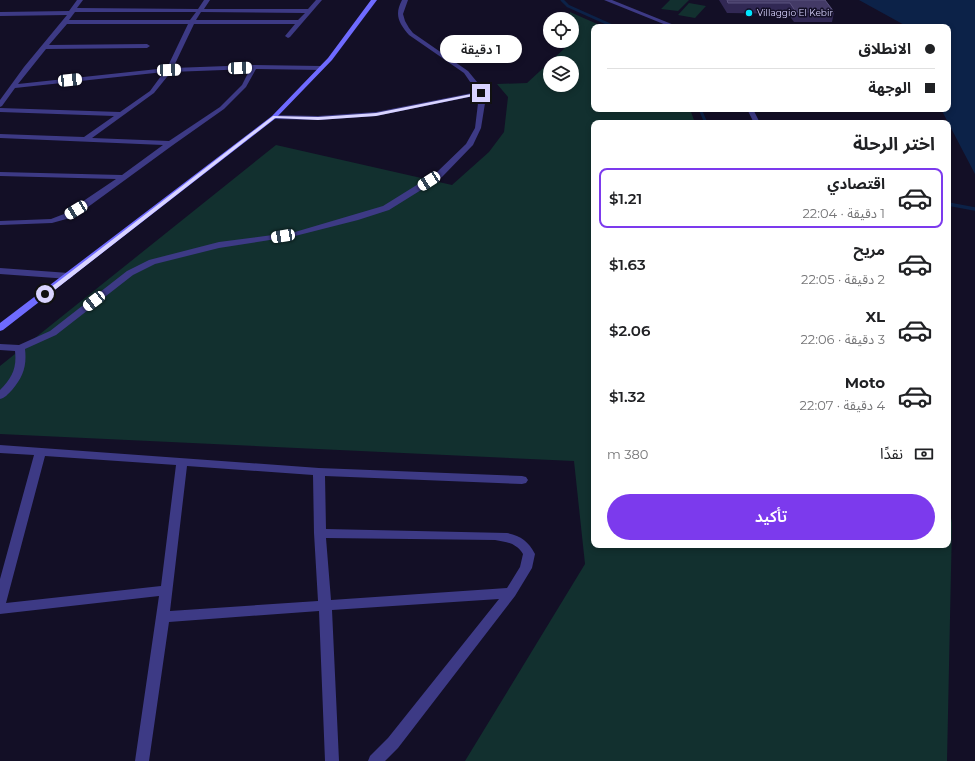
<!DOCTYPE html>
<html lang="ar">
<head>
<meta charset="utf-8">
<style>
	body { margin:0; font-family:Montserrat,"Noto Sans Arabic",sans-serif; background:#f6f6f6; color:#202124; direction:rtl; height:100vh; display:flex; flex-direction:column; font-size:15px; white-space:nowrap }
	* { box-sizing:border-box; margin:0 }
	p { font-size:13px; color:#757577 }
	.icon { flex:none; width:22px; height:22px; fill:none; stroke:currentColor; stroke-width:2; stroke-linecap:round; stroke-linejoin:round }
	.map { position:relative; flex:1; overflow:hidden; direction:ltr }
	.details { position:absolute; left:591px; top:120px; width:360px; height:428px; display:flex; flex-direction:column; background:#fff; border-radius:8px; box-shadow:0 2px 6px #0003; direction:rtl }
	.details>* { flex:none }
	.banner { position:absolute; left:591px; top:24px; width:360px; height:88px; border-radius:8px; box-shadow:0 2px 6px #0003; direction:rtl; display:grid; align-content:center; height:88px; padding:0 16px; background:#fff }
	.buttons { position:absolute; left:543px; top:12px; display:grid; gap:8px }
	.buttons a { display:grid; place-items:center; width:36px; height:36px; border-radius:50%; background:#fff; box-shadow:0 2px 6px #0003; font-size:20px }
	.end { position:absolute; width:18px; height:18px; margin:-9px; border:5px solid #d9d4ff; background:#111; box-shadow:0 0 0 2px #111 }
	.from { border-radius:50% }
	.bubble { position:absolute; height:28px; border-radius:14px; background:#fff; box-shadow:0 2px 6px #0003; font-size:13px; font-weight:600; line-height:28px; text-align:center; direction:rtl }
	.car { position:absolute; width:12px; height:24px; margin:-12px -6px; border-radius:5px; box-shadow:0 0 3px 1px #0007; background:linear-gradient(#fff 24%,#345 0 40%,#fff 0 76%,#345 0 86%,#fff 0) }
	.banner b { display:flex; align-items:center; gap:14px; height:38px; font-size:15px }
	.banner b+b { border-top:1px solid #e0e0e0 }
	.banner i { width:10px; height:10px; background:#202124 }
	ul { padding:0; list-style:none }
	li { display:flex; align-items:center; gap:12px; height:60px; margin:0 8px 6px; padding:0 8px; border:2px solid transparent; border-radius:8px }
	li div { flex:1 }
	li b { display:block; font-size:15px }
	li em { font-style:normal; font-weight:600 }
	li.current { border-color:#7c3aed }
	li>.icon { width:36px; height:36px; stroke-width:1.5 }
	h2 { padding:0 16px; font-size:18px; line-height:48px }
	.pay { display:flex; align-items:center; gap:10px; height:44px; padding:0 16px; font-size:15px }
	.pay p { margin-inline-start:auto }
	.cta { display:flex; gap:8px; margin-top:auto; padding:8px 16px }
	.cta a { flex:1; height:46px; border-radius:24px; background:#7c3aed; color:#fff; font-size:16px; font-weight:600; line-height:46px; text-align:center }
	.map>svg:first-child { display:block }
	.green { fill:#12302f; fill-rule:evenodd }
	.water { fill:#0c2248 }
	.lines { fill:none; stroke-linecap:round; stroke-linejoin:round }
	.stream-far1 { stroke:#0c2248; stroke-width:3 }
	.stream { stroke:#0c2248; stroke-width:3.5 }
	.street { fill:#3d3a85; fill-rule:evenodd }
	.secondary { fill:#6f6bff; fill-rule:evenodd }
	.wall { fill:#312854 }
	.building { fill:#433a66; stroke:#5a527e }
	.route { fill:#d9d4ff }
	.poi-dot { fill:#00e5ff; stroke:#130f26; stroke-width:1.5 }
	.labels { text-anchor:middle; stroke-width:3; stroke-linejoin:round; paint-order:stroke }
	.far-poi-label { font-size:9px; fill:#d9d4ff; stroke:#130f26; text-anchor:start }
</style>
</head>
<body>
<div class="map">
<svg width="975" height="761" viewBox="0 0 975 761">
	<rect width="100%" height="100%" fill="#130f26"/>
	<path class="green" d="M670,0H689L678,11L661,9Z
		M689,3L706,6L695,18L678,15Z
		M570,12L604,27H594V109H690L695,123H594V545H948V502L952,523L947,761H465L585,564L574,461L0,434V366L276,145L452,185L489,152L504,132L508,97L497,84L527,83L565,48L566,41H572V19H569ZM550,63H572V85H550Z"/>
	<path class="water" d="M859,0H975V174L941,109H948V27H908Z"/>
	<g class="lines">
		<path class="stream-far1" d="M562,0L568,6L615,27
			M700,109L706,123"/>
		<path class="stream" d="M948,204L975,209"/>
		<path class="street" d="M77,0H83L77,8L198,9L204,0H210L204,9H308L316,0H322L290,37L288,38L285,36L295,24H194L173,68L254,65L321,66L324,68L321,70L256,69L246,87L224,109L173,145L88,207L70,218L52,223L0,225V221L51,219L64,214L116,179L0,176V172L122,175L163,145L0,138V134L84,137L114,116L0,112V108L120,112L150,91L164,72L15,88L2,106L0,107V100L24,67L67,15L0,16V12L69,11ZM75,12H196L190,20H69ZM201,12L305,13L298,20H196ZM67,24H188L167,68L18,84L46,49L147,48L150,46L147,44L49,45ZM250,69L242,85L220,107L169,141L92,138L154,93L171,72Z
			M402,0H408L403,14L405,21L409,28L413,33L468,71L482,88L486,97L481,128L473,145L442,177L389,210L358,220L295,236L219,248L155,264L133,275L56,335L25,349C27,366 23,377 12,390C8,394 5,398 0,399V390C12,378 17,368 15,351L0,350V344L19,345L50,331L127,271L149,260L219,242L295,232L383,206L436,173L466,144L475,128L479,95L376,116L318,120L274,119L271,117L274,115L318,116L376,112L477,92L464,73L409,35C399,23 394,15 402,0Z
			M604,0H612L679,27H671Z
			M747,109H753L760,123H754Z
			M0,268L69,273L73,276L69,279L0,274Z
			M0,445L319,468L522,476L526,477L528,480L526,483L522,484L325,476L326,529L507,533C521,536 528,541 535,554L532,568L515,596L398,748L385,761H368L370,756L388,738L499,599L332,610L339,761H325L319,611L169,622L149,761H135L159,596L0,614V579L34,455L0,453ZM45,456L176,465L161,586L6,603ZM187,466L313,475L314,533L318,601L170,611ZM326,538L495,540C507,542 516,543 523,554L520,567L507,588L331,600Z"/>
		<path class="secondary" d="M371,0H377L332,60L276,118L3,330L0,331V323L272,116L328,58Z"/>
	</g>
	<path class="wall" d="M719,0H838H825L834,12L832,22H794L788,14L727,13Z"/>
	<path class="building" d="M727,0H825L834,12H796L790,3H728Z"/>
	<path class="route" d="M481,92L483,94L376,116L318,120L275,118L47,296L42,294L273,116L318,117L376,113Z"/>
	<circle class="poi-dot" cx="749" cy="13" r="4"/>
	<g class="labels">
		<g class="far-poi-label">
			<text x="757" y="16">Villaggio El Kebir</text>
		</g>
	</g>
</svg>
<div class="buttons">
<a><svg class="icon" aria-label="locate" viewBox="0 0 24 24"><circle cx="12" cy="12" r="6"/><path d="M12 2v4M12 18v4M2 12h4M18 12h4"/></svg></a>
<a><svg class="icon" aria-label="layers" viewBox="0 0 24 24"><path d="M12 4l9 5-9 5-9-5zM3 14l9 5 9-5"/></svg></a>
</div>
<i class="end from" style="left:45px;top:294px"></i>
<i class="end" style="left:481px;top:93px"></i>
<div class="bubble" style="left:440px;top:35px;width:82px">1 دقيقة</div>
<i class="car" style="left:240px;top:68px;rotate:88deg"></i>
<i class="car" style="left:169px;top:70px;rotate:88deg"></i>
<i class="car" style="left:70px;top:80px;rotate:84deg"></i>
<i class="car" style="left:429px;top:181px;rotate:237deg"></i>
<i class="car" style="left:76px;top:210px;rotate:239deg"></i>
<i class="car" style="left:283px;top:236px;rotate:261deg"></i>
<i class="car" style="left:94px;top:301px;rotate:232deg"></i>
<div class="banner">
<b><i class="from"></i>الانطلاق</b>
<b><i></i>الوجهة</b>
</div>
<section class="details">
<h2>اختر الرحلة</h2>
<ul>
<li class="current"><svg class="icon" aria-label="car" viewBox="0 0 24 24"><path d="M5 17H2v-5l4-1 3-4h7l3 4 3 1v5h-3M9 17h6M6 11h13"/><circle cx="7" cy="17" r="2"/><circle cx="17" cy="17" r="2"/></svg><div><b>اقتصادي</b><p>1 دقيقة · 22:04</p></div><em>$1.21</em></li>
<li><svg class="icon" aria-label="car" viewBox="0 0 24 24"><path d="M5 17H2v-5l4-1 3-4h7l3 4 3 1v5h-3M9 17h6M6 11h13"/><circle cx="7" cy="17" r="2"/><circle cx="17" cy="17" r="2"/></svg><div><b>مريح</b><p>2 دقيقة · 22:05</p></div><em>$1.63</em></li>
<li><svg class="icon" aria-label="car" viewBox="0 0 24 24"><path d="M5 17H2v-5l4-1 3-4h7l3 4 3 1v5h-3M9 17h6M6 11h13"/><circle cx="7" cy="17" r="2"/><circle cx="17" cy="17" r="2"/></svg><div><b>XL</b><p>3 دقيقة · 22:06</p></div><em>$2.06</em></li>
<li><svg class="icon" aria-label="car" viewBox="0 0 24 24"><path d="M5 17H2v-5l4-1 3-4h7l3 4 3 1v5h-3M9 17h6M6 11h13"/><circle cx="7" cy="17" r="2"/><circle cx="17" cy="17" r="2"/></svg><div><b>Moto</b><p>4 دقيقة · 22:07</p></div><em>$1.32</em></li>
</ul>
<div class="pay"><svg class="icon" aria-label="cash" viewBox="0 0 24 24"><path d="M3 7h18v10H3z"/><circle cx="12" cy="12" r="2"/></svg>نقدًا<p>380 m</p></div>
<div class="cta"><a>تأكيد</a></div>
</section>
</div>
</body>
</html>
